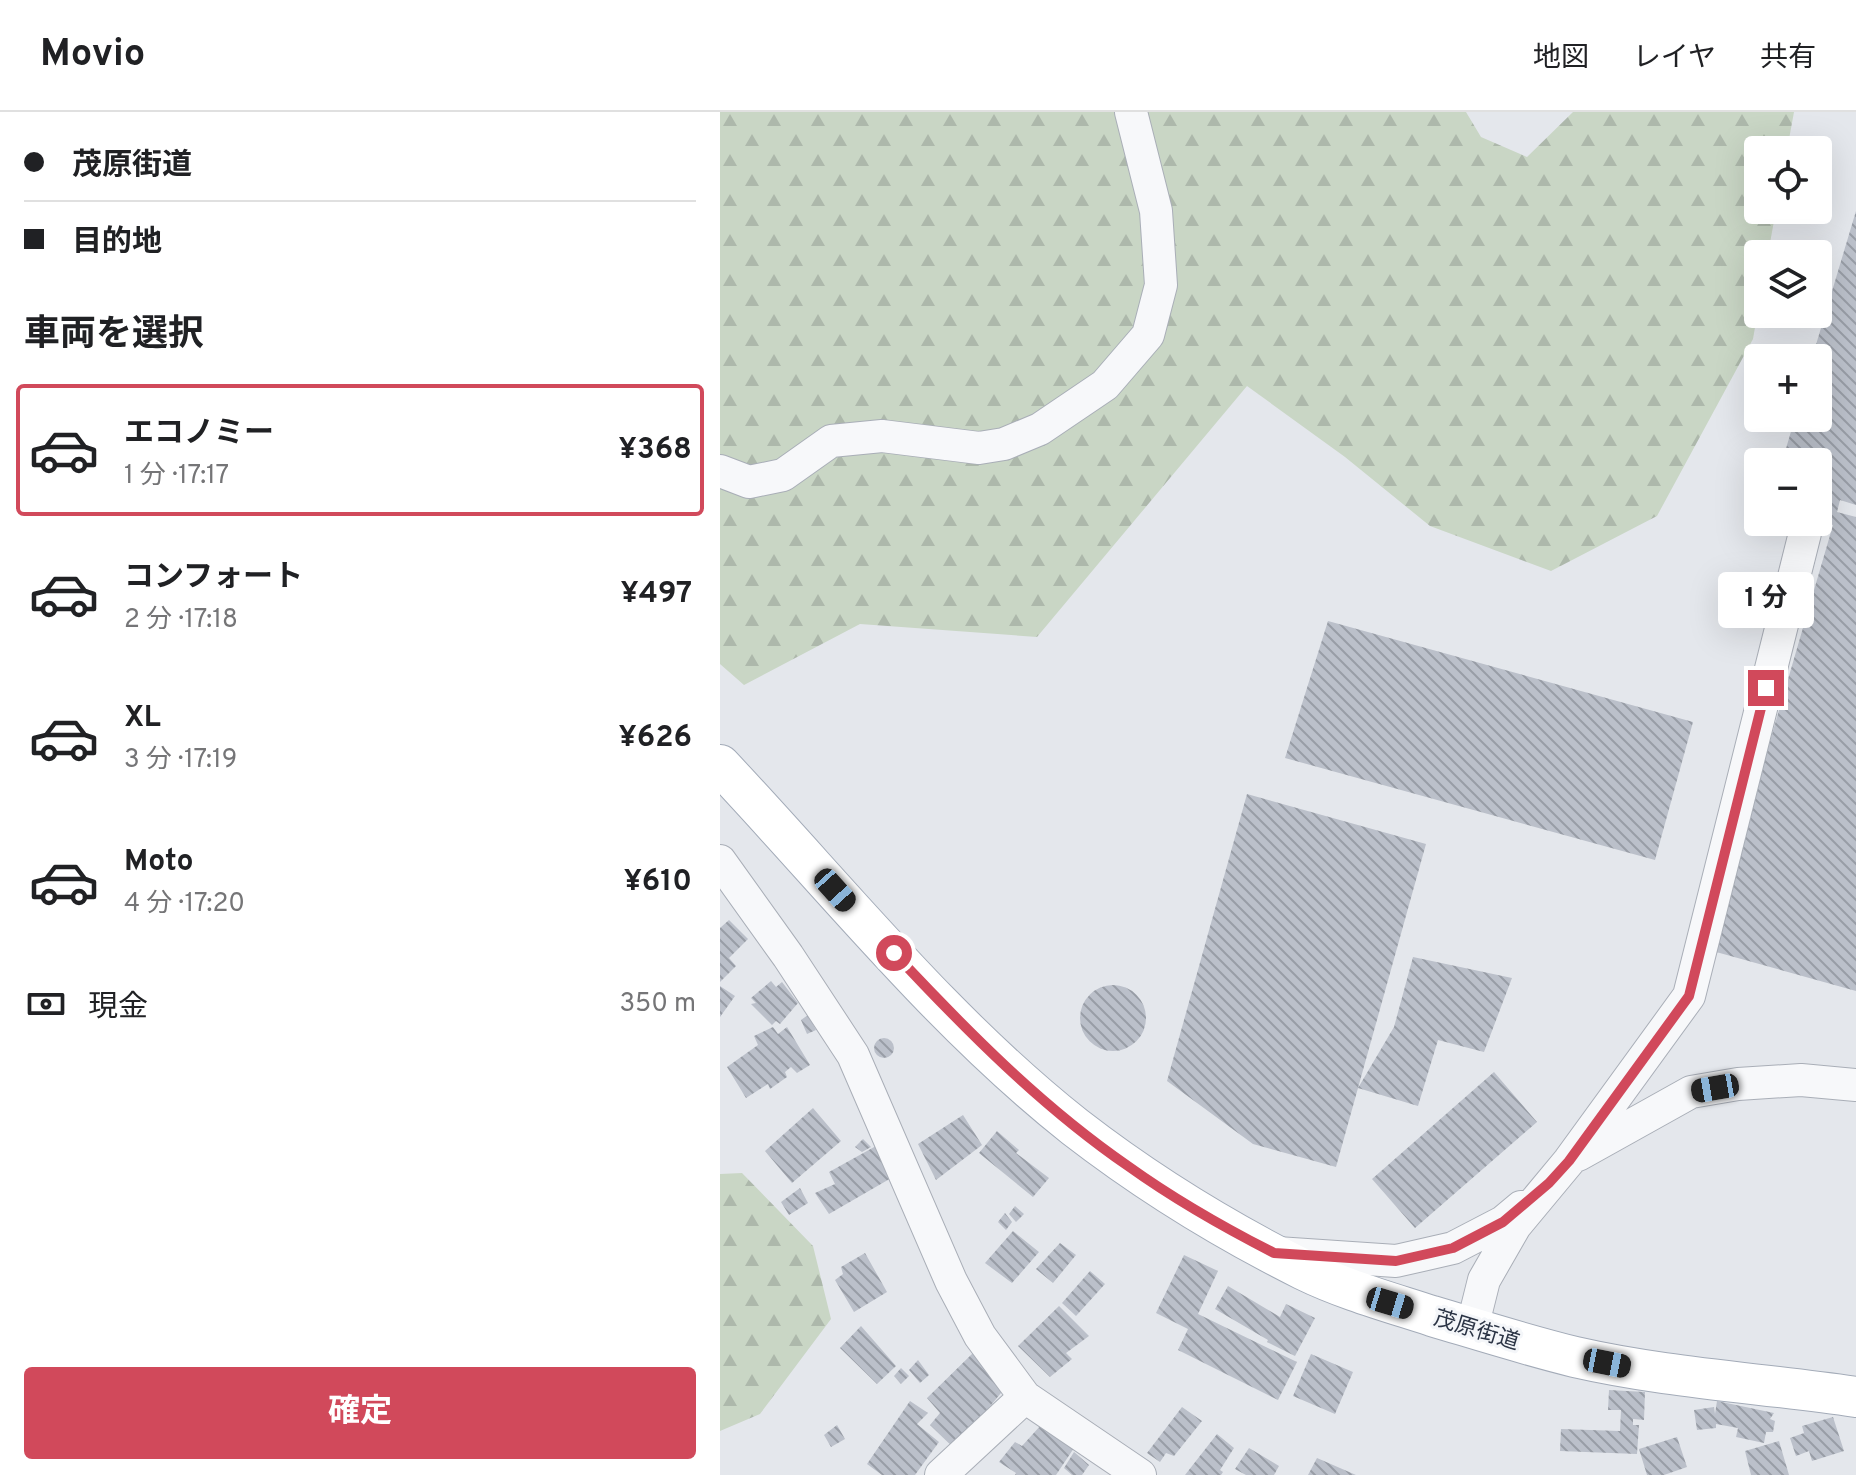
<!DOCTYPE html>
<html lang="ja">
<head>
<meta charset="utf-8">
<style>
	body { margin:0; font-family:Overpass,"Noto Sans JP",sans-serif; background:#f6f6f6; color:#202124; height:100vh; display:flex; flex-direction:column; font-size:30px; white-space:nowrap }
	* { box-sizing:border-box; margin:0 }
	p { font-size:26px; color:#757577 }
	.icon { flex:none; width:44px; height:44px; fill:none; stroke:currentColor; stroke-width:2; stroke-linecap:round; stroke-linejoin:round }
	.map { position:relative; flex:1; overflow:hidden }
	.sheet { display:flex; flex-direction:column; background:#fff; width:720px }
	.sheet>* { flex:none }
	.hud { display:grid; align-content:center; height:176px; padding:0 24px; background:#fff }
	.fabs { position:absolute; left:1024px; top:24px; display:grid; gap:16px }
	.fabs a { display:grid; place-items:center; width:88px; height:88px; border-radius:8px; background:#fff; box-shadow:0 8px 32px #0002; font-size:40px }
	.end { position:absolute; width:36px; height:36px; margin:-18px; border:10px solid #d1495b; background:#fff; box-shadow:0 0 0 4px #fff }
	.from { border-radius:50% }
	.bubble { position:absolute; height:56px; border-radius:8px; background:#fff; box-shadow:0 8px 32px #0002; font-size:26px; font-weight:700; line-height:56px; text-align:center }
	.car { position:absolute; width:24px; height:48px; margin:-24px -12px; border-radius:10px; box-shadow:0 0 6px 2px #0007; background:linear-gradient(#222 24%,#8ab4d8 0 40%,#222 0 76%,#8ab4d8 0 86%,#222 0) }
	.hud b { display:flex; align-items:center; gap:28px; height:76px; font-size:30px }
	.hud b+b { border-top:2px solid #e0e0e0 }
	.hud i { width:20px; height:20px; background:#202124 }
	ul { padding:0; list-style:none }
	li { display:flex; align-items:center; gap:24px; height:132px; margin:0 16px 12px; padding:0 8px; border:4px solid transparent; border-radius:8px }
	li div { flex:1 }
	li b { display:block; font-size:30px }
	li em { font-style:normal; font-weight:700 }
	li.active { border-color:#d1495b }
	li>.icon { width:72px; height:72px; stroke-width:1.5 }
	h2 { padding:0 24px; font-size:36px; line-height:96px }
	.pay { display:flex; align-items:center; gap:20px; height:88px; padding:0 24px; font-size:30px }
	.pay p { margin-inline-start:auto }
	.primary-button { display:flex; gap:16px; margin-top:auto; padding:16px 24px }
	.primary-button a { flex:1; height:92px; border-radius:8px; background:#d1495b; color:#fff; font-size:32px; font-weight:700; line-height:92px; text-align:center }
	header { display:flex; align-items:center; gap:48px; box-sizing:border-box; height:112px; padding:0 40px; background:#fff; border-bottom:2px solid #e0e0e0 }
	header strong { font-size:38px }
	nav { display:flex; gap:44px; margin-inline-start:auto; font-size:28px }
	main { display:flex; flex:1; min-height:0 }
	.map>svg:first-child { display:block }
	.forest { fill:url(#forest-firs) }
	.building { fill:url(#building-back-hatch) }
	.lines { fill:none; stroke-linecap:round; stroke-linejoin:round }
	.minor-casing { stroke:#a9aeb7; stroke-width:34 }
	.major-casing { stroke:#a3abb8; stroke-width:42 }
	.minor { stroke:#f7f8fa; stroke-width:32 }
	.major { stroke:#fff; stroke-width:40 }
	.route { stroke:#d1495b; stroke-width:10 }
	.labels { text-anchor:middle; stroke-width:6; stroke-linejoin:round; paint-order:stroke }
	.street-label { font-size:22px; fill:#2b3445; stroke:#f4f6f9 }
</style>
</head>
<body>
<header>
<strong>Movio</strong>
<nav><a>地図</a><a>レイヤ</a><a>共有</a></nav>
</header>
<main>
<section class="sheet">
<div class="hud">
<b><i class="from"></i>茂原街道</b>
<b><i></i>目的地</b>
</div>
<h2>車両を選択</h2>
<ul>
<li class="active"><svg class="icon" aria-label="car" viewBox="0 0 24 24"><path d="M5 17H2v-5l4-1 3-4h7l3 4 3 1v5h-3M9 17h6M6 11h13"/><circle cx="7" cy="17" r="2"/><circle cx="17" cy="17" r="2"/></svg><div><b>エコノミー</b><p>1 分 · 17:17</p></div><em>¥368</em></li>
<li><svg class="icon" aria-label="car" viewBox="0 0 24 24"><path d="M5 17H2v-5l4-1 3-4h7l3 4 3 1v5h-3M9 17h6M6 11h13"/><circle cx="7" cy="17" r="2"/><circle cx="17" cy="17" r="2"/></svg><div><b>コンフォート</b><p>2 分 · 17:18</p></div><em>¥497</em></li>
<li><svg class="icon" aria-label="car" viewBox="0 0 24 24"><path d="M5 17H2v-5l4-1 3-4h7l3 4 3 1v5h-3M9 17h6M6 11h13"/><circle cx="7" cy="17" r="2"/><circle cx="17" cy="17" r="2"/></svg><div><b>XL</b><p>3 分 · 17:19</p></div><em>¥626</em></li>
<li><svg class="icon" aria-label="car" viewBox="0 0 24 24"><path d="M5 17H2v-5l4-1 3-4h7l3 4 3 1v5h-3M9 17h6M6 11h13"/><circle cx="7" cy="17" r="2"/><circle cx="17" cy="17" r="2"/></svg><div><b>Moto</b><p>4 分 · 17:20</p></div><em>¥610</em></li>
</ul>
<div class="pay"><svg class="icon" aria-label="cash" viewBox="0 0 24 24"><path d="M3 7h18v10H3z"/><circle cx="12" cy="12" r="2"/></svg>現金<p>350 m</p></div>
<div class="primary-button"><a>確定</a></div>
</section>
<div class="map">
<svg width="1136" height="1363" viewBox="0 0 1136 1363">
	<defs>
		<pattern id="forest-firs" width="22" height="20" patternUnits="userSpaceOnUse" patternTransform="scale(2)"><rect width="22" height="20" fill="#c9d6c5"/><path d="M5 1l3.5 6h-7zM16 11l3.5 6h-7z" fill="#adb8ab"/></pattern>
		<pattern id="building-back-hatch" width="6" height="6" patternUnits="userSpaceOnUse" patternTransform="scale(2)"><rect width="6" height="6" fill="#bbc0ca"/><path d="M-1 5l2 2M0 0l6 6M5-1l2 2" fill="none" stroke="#989da6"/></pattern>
	</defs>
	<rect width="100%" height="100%" fill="#e4e7ec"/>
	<path class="forest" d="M0,0H746L761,25L807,45L853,0H1074L1067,38H1038V98H1056L1048,142H1038V198L1033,227L937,404L831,459L710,414L625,345L527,274L317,525L140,512L24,573L0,552Z
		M22,1061L93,1134L111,1207L40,1302L0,1319V1062Z"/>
	<path class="building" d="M1136,99V393L1120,388L1117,400L1136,405V879L989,838L1113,413L1098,408V350H1062L1075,306H1098V246H1092Z
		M608,509L973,610L935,748L565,646Z
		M527,682L706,732L616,1055L533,1032L447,969Z
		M9,808L28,827L9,846L16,854L0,870V816Z
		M693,845L792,866L764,940L718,928L698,994L638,976L674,915Z
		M51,869L56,875L62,870L78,891L60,912L56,909L52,913L31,892L36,891L31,886Z
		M360 906a33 33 0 1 1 66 0a33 33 0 1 1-66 0Z
		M0,874L15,884L0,905Z
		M88,903L96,918L87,922L81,908Z
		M53,915L58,922L67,915L90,953L77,961L71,955L65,960L67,965L50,977L48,972L26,986L7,955L38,933L34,924Z
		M154 936a10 10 0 1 1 20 0a10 10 0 1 1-20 0Z
		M774,960L817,1010L695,1116L652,1067Z
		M93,996L121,1029L72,1071L45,1039Z
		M243,1003L262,1033L216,1068L198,1032Z
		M277,1019L299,1038L296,1041L329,1066L313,1085L259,1041Z
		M143,1027L151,1035L142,1040L135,1035Z
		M156,1034L173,1065L109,1102L95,1081L115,1072L109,1060Z
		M80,1076L88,1091L69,1103L61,1090Z
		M295,1094L304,1102L296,1110L289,1102Z
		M285,1101L292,1110L286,1118L278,1110Z
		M293,1119L319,1140L292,1171L265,1151Z
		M340,1131L356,1143L333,1171L316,1157Z
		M145,1141L167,1180L134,1200L115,1168L123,1162L121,1155Z
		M464,1143L498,1159L478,1202L577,1250L558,1288L458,1238L468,1217L436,1201Z
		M370,1159L385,1172L356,1204L342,1191Z
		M508,1174L560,1205L566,1192L595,1206L575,1244L547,1230L548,1228L495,1197Z
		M339,1194L369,1224L346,1241L352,1247L330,1265L298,1234Z
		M141,1214L176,1254L157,1272L120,1236Z
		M253,1241L290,1270L235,1337L210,1313L220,1301L207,1286Z
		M591,1242L633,1260L615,1302L573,1284Z
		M198,1248L209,1263L200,1271L189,1258Z
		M181,1256L189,1264L181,1272L174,1264Z
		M889,1278L925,1280L924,1308L913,1307V1313H919L917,1342L840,1339L841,1317L900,1319L901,1298H888Z
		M190,1289L208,1301L197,1312L219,1330L195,1363H162L147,1352Z
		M997,1289L1054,1301L1050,1307L1055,1309L1053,1320H1046L1044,1331L1016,1325L1018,1316L996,1312V1316L977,1318L974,1298L994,1295L995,1302Z
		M462,1295L482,1309L454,1344L446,1341L440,1350L427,1341Z
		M1113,1305L1124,1339L1092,1349L1089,1339L1076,1344L1070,1326L1084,1321L1082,1314Z
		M117,1313L125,1327L111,1335L104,1323Z
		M321,1313L332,1323L338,1320L356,1333L336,1363H295L296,1361L279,1350L295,1330L302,1334Z
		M497,1322L514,1336L500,1358L503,1360L501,1363H465Z
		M957,1325L967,1355L944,1363H927L919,1337Z
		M1059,1329L1069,1363H1031L1025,1339Z
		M529,1336L559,1354L554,1363H526L515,1357Z
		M354,1340L369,1353L362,1363H352L344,1356Z
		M597,1346L636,1363H588Z"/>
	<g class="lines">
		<defs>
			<path id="minor" d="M0,359L29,370L63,363L111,329L162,324L259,336L284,332L320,317L385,273L428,223L441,173L436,99L411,0
				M0,749L68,844L133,943L231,1169L260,1224L305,1285L420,1363
				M858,1043L971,980L1018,972L1081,968L1136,973
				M557,1141L676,1149L733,1136L783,1110L801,1095
				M752,1216L764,1168L795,1114L849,1049L969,884L1085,421
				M221,1363L305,1285"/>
			<path id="major" d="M0,653C115,775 222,910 355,1015C426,1070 504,1118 584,1158C625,1178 669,1190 712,1204C759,1218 806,1233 855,1245C947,1266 1042,1271 1136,1285"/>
		</defs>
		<use href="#minor" class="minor-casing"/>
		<use href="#major" class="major-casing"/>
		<use href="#minor" class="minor"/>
		<use href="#major" class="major"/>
	</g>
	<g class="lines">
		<path class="route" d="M174,841C246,918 321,994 408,1054C454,1087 503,1115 554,1141L676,1149L733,1136L783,1110L829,1071L849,1049L969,884L1046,576"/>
	</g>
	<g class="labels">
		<g class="street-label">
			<text transform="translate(757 1217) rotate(17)" y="8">茂原街道</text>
		</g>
	</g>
</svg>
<div class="fabs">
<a><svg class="icon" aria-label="locate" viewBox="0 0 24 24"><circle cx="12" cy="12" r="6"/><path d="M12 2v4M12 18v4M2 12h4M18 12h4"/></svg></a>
<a><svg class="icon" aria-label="layers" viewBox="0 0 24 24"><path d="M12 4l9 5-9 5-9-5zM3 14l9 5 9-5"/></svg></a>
<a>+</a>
<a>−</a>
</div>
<i class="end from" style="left:174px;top:841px"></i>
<i class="end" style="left:1046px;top:576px"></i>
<div class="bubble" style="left:998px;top:460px;width:96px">1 分</div>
<i class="car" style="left:115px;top:778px;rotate:138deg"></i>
<i class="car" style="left:995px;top:976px;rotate:260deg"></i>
<i class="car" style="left:670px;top:1191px;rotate:107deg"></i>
<i class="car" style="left:887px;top:1251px;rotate:101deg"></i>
</div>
</main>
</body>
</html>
